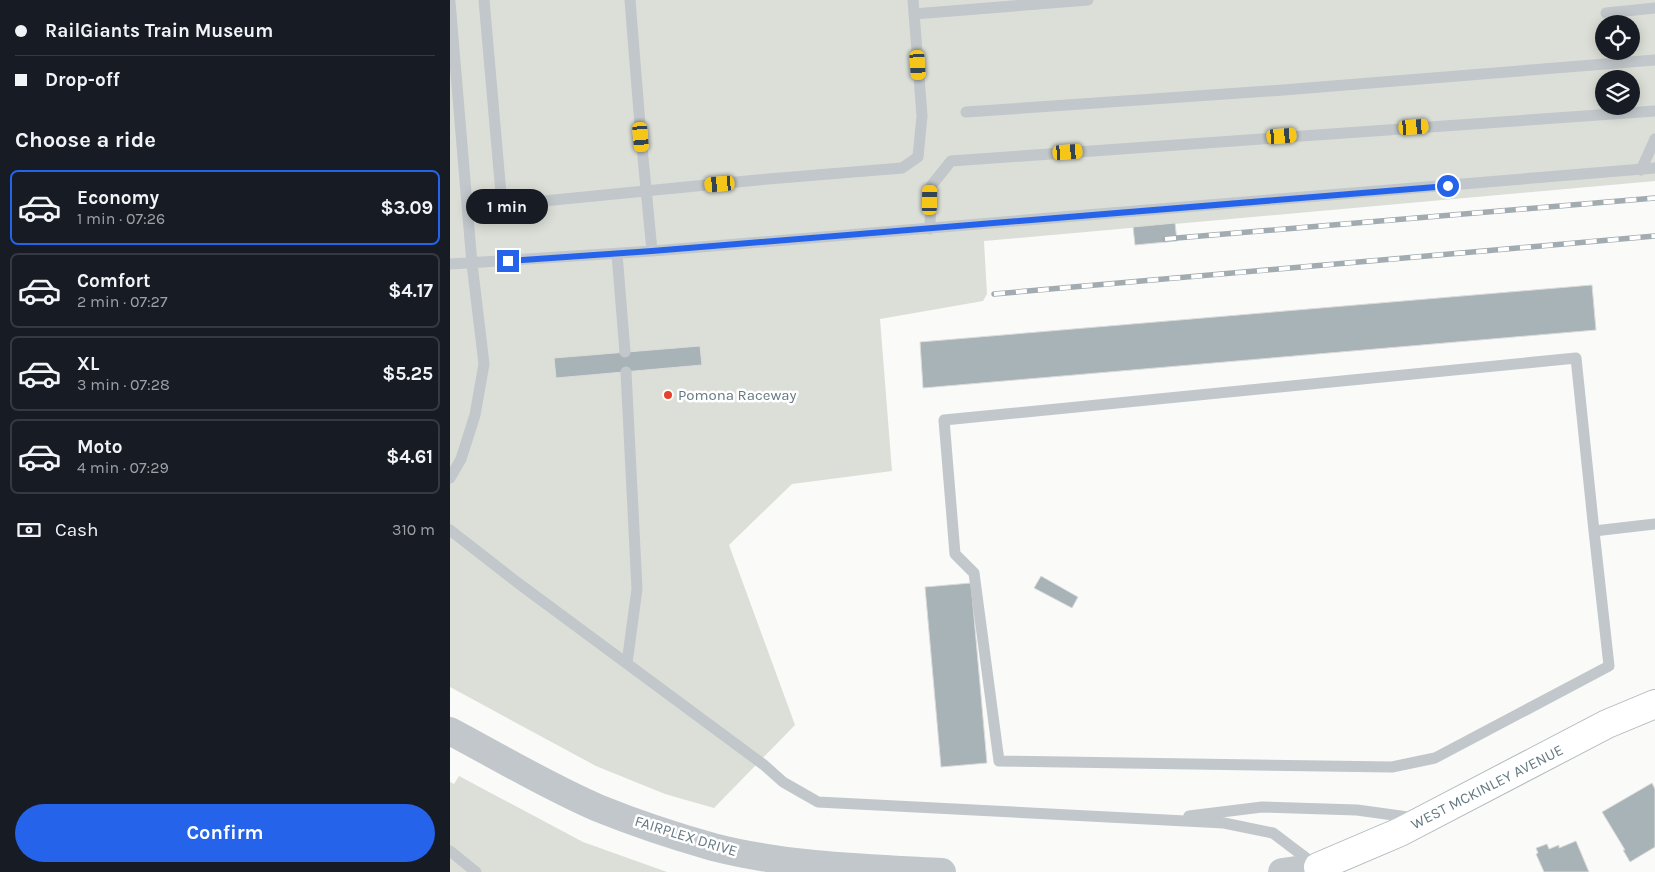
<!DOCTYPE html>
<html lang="en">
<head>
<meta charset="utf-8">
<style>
	body { margin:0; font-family:Karla,sans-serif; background:#242831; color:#f1f3f6; height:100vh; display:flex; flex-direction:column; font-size:19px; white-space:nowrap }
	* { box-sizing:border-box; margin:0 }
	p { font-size:16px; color:#9ea1a6 }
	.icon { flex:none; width:28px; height:28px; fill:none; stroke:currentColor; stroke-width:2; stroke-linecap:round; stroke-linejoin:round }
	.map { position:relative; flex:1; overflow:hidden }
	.details { display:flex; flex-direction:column; background:#171b24; width:450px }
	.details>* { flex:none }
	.hud { display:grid; align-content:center; height:110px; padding:0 15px; background:#171b24 }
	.controls { position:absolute; left:1145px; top:15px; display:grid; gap:10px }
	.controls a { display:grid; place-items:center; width:45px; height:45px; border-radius:50%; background:#171b24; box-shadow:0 2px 12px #0003; font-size:25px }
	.end { position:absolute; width:22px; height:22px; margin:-11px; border:6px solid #2563eb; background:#fff; box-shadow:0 0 0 2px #fff }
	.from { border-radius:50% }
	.bubble { position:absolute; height:35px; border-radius:18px; background:#171b24; box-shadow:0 2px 12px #0003; font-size:16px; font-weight:700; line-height:35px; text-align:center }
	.car { position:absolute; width:15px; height:30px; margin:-15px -8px; border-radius:6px; box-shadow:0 0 4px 1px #0007; background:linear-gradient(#f5c518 24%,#345 0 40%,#f5c518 0 76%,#345 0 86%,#f5c518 0) }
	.hud b { display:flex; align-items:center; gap:18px; height:48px; font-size:19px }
	.hud b+b { border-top:1px solid #363941 }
	.hud i { width:12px; height:12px; background:#f1f3f6 }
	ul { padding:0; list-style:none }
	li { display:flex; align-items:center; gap:15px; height:75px; margin:0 10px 8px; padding:0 5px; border:2px solid #363941; border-radius:8px }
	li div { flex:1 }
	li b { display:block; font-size:19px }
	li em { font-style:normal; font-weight:700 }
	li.on { border-color:#2563eb }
	li>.icon { width:45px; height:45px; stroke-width:1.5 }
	h2 { padding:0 15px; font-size:22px; line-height:60px }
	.pay { display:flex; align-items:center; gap:12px; height:55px; padding:0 15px; font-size:19px }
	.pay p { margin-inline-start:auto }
	.primary-button { display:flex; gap:10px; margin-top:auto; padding:10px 15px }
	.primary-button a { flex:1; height:58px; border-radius:30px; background:#2563eb; color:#fff; font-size:20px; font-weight:700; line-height:58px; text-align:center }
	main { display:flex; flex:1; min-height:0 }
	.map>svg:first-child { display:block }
	.green { fill:#dbdfd7; fill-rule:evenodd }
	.building { fill:#a8b3b7; stroke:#dcdcda }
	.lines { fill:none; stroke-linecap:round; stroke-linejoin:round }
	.secondary-casing { stroke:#b3bbbf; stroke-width:30 }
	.service { stroke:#c1c7ca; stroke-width:11 }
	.tertiary { stroke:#c1c7ca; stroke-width:28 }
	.secondary { stroke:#fff; stroke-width:28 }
	.rail-casing { stroke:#a2abb0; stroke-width:5.5 }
	.rail { stroke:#fff; stroke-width:4; stroke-dasharray:11; stroke-linecap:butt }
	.route { stroke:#2563eb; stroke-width:6 }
	.poi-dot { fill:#e5422d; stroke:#fff; stroke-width:2 }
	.labels { text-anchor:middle; stroke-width:5; stroke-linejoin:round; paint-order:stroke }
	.poi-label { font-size:15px; fill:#657983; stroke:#fff; text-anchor:start }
	.street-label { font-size:15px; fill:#657983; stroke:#fff }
</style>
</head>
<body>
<main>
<section class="details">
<div class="hud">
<b><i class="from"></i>RailGiants Train Museum</b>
<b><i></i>Drop-off</b>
</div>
<h2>Choose a ride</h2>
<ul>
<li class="on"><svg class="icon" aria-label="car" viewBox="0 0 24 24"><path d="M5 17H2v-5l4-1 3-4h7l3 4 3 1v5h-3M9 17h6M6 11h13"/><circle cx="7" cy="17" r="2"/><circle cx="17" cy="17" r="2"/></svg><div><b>Economy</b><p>1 min · 07:26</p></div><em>$3.09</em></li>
<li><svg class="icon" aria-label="car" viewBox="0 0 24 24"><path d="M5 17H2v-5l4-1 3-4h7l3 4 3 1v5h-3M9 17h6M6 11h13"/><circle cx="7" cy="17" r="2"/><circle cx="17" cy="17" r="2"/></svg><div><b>Comfort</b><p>2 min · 07:27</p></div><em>$4.17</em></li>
<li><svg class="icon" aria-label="car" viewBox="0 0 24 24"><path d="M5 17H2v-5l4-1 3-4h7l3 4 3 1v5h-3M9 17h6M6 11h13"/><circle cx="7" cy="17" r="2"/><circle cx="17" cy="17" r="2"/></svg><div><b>XL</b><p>3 min · 07:28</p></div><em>$5.25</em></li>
<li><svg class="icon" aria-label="car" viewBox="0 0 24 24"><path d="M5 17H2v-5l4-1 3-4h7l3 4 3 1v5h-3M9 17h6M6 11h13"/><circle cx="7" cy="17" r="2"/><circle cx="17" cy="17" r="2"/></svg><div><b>Moto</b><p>4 min · 07:29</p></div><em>$4.61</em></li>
</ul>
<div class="pay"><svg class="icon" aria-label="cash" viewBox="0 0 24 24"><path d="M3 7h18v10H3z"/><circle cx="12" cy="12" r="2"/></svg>Cash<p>310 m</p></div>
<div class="primary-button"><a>Confirm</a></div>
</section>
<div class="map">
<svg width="1205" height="872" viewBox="0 0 1205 872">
	<rect width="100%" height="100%" fill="#fafaf8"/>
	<path class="green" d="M0,0H1205V181L534,241L537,294L533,301L430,319L442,471L342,484L279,545L345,725L264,808L215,794L146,766L0,687ZM1154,24H1181V51H1154ZM1154,79H1181V106H1154Z
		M9,776L133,842L217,872H0V782L4,784Z"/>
	<path class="building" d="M725,223L727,241L685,245L683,227Z
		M1142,285L1146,330L473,388L470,342Z
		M250,346L252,365L106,378L104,358Z
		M591,576L628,597L622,608L584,588Z
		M521,583L537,763L491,767L475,587Z
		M1202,783L1205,789V847L1180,862L1173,850H1175L1152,812Z
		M1126,841L1139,872H1094L1086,854L1088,853L1086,848L1097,844L1099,849L1109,845V848Z"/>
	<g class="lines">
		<defs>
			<path id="secondary" d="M869,872L868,867L950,832L1157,724L1205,704"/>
		</defs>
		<use href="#secondary" class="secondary-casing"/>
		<path class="service" d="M34,0L52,205L307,180L452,168L468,157L472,116L463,0
			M180,0L191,137L202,251
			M0,2L22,264L34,364L25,415L11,459L0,478
			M1156,13L1205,8
			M464,14L638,0
			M516,112L833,90L1205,60
			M1191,170L1205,139
			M480,229L481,186L501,161L1205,111
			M167,254L175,352
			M0,264L202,251L1205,168
			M176,372L187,589L177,663
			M0,530L68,583L314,765L333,782L368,802L774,823L823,833L864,864
			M1144,531L1126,358L494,420L505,554L524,573L549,761L942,767L985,758L1159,666L1144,531L1205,524
			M739,816L812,807L907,810L965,818
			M0,851L26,872"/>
		<path class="tertiary" d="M0,731C49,757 97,786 148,808C185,823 224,836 263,847C337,866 415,868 492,872
			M832,872L868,867"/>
		<use href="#secondary" class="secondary"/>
		<defs>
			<path id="rail" d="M715,239L1205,198
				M544,294L1205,236"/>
		</defs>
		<use href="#rail" class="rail-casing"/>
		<use href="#rail" class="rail"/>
	</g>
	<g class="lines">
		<path class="route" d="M58,261L202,251L998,186"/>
	</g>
	<circle class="poi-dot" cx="218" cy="395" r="5"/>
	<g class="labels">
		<g class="poi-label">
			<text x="228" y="400">Pomona Raceway</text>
		</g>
		<g class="street-label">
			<text transform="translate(1037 787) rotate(-27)" y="5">WEST MCKINLEY AVENUE</text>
			<text transform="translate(236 836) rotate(17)" y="5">FAIRPLEX DRIVE</text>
		</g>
	</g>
</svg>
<div class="controls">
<a><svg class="icon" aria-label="locate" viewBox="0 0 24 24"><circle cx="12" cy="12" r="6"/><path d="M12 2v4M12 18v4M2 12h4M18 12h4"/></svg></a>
<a><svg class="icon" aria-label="layers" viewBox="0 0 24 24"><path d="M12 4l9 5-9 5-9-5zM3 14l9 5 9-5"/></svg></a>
</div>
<i class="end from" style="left:998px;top:186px"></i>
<i class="end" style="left:58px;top:261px"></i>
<div class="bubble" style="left:16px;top:189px;width:82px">1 min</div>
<i class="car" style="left:468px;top:65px;rotate:176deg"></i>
<i class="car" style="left:964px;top:127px;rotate:86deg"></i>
<i class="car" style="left:832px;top:136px;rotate:86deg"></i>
<i class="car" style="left:191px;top:137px;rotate:175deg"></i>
<i class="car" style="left:618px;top:152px;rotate:86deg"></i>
<i class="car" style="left:270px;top:184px;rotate:265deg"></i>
<i class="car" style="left:480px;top:200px;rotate:1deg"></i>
</div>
</main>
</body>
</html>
